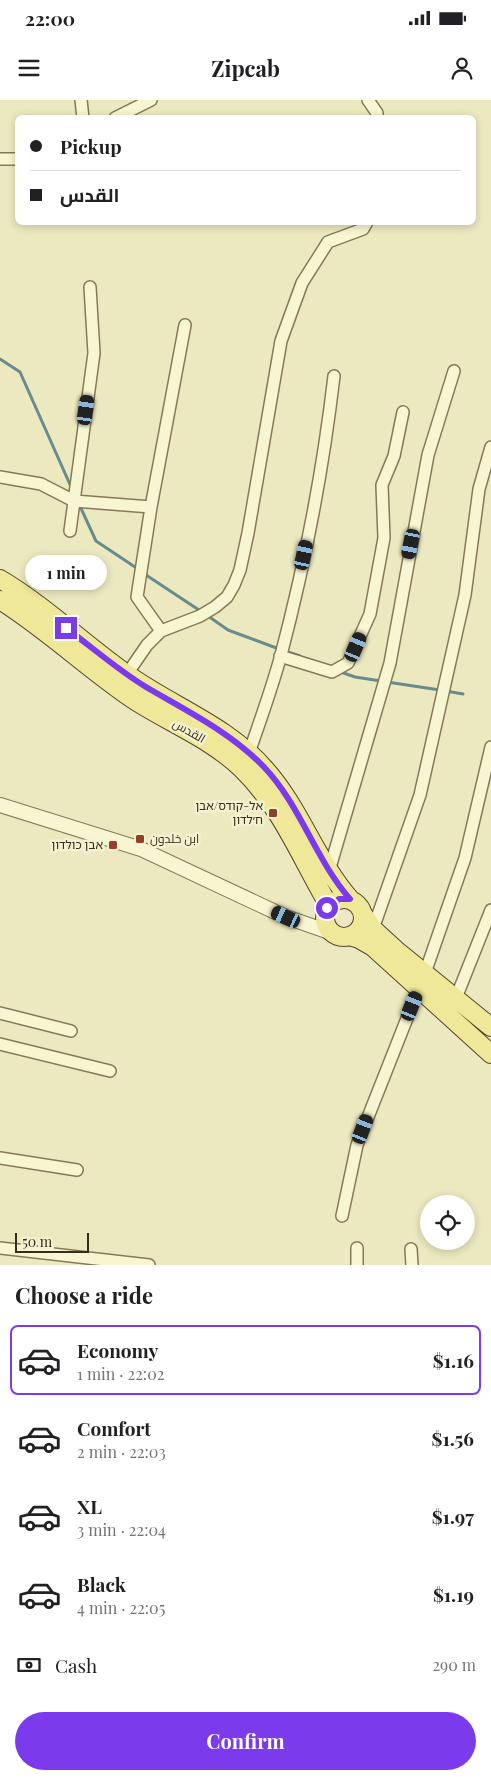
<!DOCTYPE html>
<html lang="en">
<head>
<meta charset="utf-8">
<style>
	body { margin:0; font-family:"Playfair Display",Cairo,"Noto Sans Hebrew",serif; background:#f2f2f2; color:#202124; height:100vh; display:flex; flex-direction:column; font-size:19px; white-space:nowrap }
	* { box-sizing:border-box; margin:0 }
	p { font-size:16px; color:#757577 }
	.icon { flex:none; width:28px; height:28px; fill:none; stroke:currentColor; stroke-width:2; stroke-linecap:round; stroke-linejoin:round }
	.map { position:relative; height:1165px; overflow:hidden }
	.drawer { display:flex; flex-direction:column; background:#fff; flex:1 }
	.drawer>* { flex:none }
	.hud { position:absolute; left:15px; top:15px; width:461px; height:110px; border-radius:8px; box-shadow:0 2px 8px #0003; display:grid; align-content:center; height:110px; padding:0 15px; background:#fff }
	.buttons { position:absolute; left:420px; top:1095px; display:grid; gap:10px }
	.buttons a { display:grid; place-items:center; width:55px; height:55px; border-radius:50%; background:#fff; box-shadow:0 2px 8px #0003; font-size:25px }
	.scale { position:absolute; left:15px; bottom:12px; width:74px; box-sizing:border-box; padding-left:5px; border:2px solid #342d1c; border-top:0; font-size:14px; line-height:18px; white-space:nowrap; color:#342d1c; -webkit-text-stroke:4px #f4f1cf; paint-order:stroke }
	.end { position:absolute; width:22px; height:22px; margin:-11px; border:6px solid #7c3aed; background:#fff; box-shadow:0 0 0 2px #fff }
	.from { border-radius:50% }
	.bubble { position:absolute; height:35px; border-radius:18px; background:#fff; box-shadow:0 2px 8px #0003; font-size:16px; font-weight:700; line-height:35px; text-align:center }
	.car { position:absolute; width:15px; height:30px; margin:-15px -8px; border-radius:6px; box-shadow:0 0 4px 1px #0007; background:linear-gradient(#222 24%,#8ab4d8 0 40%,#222 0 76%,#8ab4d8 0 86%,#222 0) }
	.hud b { display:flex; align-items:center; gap:18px; height:48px; font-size:19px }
	.hud b+b { border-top:1px solid #e0e0e0 }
	.hud i { width:12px; height:12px; background:#202124 }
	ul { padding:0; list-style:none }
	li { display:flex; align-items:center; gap:15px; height:70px; margin:0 10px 8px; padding:0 5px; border:2px solid transparent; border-radius:8px }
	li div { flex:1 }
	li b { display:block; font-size:19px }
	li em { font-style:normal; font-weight:700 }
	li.active { border-color:#7c3aed }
	li>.icon { width:45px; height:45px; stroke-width:1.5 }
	h2 { padding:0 15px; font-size:22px; line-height:60px }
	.pay { display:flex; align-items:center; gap:12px; height:55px; padding:0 15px; font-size:19px }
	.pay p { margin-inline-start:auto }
	.button { display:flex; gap:10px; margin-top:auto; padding:10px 15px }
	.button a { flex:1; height:58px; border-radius:30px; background:#7c3aed; color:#fff; font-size:20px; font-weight:700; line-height:58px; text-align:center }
	.status { display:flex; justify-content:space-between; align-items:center; height:35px; padding:0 25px; background:#fff; direction:ltr }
	.status svg { height:14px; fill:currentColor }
	header { display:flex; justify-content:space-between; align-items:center; height:65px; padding:0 15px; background:#fff; font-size:22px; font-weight:700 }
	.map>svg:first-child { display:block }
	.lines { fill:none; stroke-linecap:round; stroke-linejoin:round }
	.stream { stroke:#6a8b8b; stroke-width:3 }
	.minor-casing { stroke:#847a58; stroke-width:14 }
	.tertiary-casing { stroke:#847a58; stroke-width:16 }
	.primary-casing { stroke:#52462d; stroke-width:20 }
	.minor { stroke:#f7f5d2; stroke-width:11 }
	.tertiary { stroke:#f7f5d2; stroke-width:14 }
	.primary { stroke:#efe898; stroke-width:18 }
	.route { stroke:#7c3aed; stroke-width:6 }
	.poi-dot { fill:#91412b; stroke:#f4f1cf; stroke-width:2 }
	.labels { text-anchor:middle; stroke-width:5; stroke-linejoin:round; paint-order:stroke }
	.street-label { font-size:12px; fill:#342d1c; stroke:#f4f1cf }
	.poi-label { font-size:12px; fill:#342d1c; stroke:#f4f1cf; text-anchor:end }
</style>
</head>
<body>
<div class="status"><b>22:00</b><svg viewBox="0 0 49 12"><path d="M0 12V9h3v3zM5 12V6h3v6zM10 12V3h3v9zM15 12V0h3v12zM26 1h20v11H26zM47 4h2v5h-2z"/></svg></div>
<header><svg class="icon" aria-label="menu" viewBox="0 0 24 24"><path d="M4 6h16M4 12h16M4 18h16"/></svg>Zipcab<svg class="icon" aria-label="person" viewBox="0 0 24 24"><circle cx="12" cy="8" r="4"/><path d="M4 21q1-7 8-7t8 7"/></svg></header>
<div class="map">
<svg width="491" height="1165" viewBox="0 0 491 1165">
	<rect width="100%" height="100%" fill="#ece9c0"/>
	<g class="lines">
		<path class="stream" d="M0,259L20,272L72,389
			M79,404L96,441L138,469
			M143,473L202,512
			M208,516L228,530L279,549
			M285,551L300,556
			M338,571L355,577L381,581
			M387,582L440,590
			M446,591L463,594"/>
		<defs>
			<path id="minor" d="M81,0L83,18
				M368,0L377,13V18
				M115,18L151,0
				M0,59H18
				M0,377L41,384L74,401L151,407
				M70,431L94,253L90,187
				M161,531L137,497L151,407L185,225
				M280,556L332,572L348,563L370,514L384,438L382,385L394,356L403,312
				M127,574L147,545L161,531L200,516L215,507L227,497L234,485L240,470L248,433L281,241L302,183L328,142L363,129L367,122
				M249,653C260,621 272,588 281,555C305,464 323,370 334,276
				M329,771L390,563L428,355L454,271
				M373,829L420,695L465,495L479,389L491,347
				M425,873L465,758L491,647
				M456,898L491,810
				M0,913L71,931
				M0,944L110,971
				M0,1058L77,1070
				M342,1116L357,1045L419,888
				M0,1148L149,1165
				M411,1149L412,1165
				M357,1165V1148"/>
			<path id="tertiary" d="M0,705L141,749L286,817L332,833"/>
			<path id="primary" d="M0,479C47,507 86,546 131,577C176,608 229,627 265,669C300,708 316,760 350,799
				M0,500C48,530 90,571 137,602C172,624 212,640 242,669C279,705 299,753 324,797L327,808
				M325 818a19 19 0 1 1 38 0a19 19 0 1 1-38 0Z
				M363,814L373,829L396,850L491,927
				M349,836L359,839L373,847L491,954"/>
		</defs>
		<use href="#minor" class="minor-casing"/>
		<use href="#tertiary" class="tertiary-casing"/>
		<use href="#primary" class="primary-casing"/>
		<use href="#minor" class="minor"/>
		<use href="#tertiary" class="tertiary"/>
		<use href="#primary" class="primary"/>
	</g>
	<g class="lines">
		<path class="route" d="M66,528C93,548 118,570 146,587C187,611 230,632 263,666C300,704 315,759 350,799H339L327,808"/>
	</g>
	<g class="poi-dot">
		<rect x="268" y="708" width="10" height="10" rx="2.5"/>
		<rect x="135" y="734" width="10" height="10" rx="2.5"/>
		<rect x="108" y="740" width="10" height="10" rx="2.5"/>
	</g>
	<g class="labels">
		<g class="street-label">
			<text transform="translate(189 631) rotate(30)" y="4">القدس</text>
		</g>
		<g class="poi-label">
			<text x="263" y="710">אל-קודס/אבן<tspan x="263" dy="14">ח׳לדון</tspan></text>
			<text x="150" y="743" text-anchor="start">ابن خلدون</text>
			<text x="103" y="749">אבן כולדון</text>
		</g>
	</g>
</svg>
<div class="buttons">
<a><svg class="icon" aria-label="locate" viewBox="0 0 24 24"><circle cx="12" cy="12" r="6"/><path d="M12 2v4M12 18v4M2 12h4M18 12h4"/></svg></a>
</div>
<div class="scale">50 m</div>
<i class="end from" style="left:327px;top:808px"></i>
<i class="end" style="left:66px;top:528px"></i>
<div class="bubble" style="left:25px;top:455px;width:82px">1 min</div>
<i class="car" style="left:86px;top:310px;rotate:8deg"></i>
<i class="car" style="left:411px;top:444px;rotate:191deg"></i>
<i class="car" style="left:304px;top:455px;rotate:12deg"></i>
<i class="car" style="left:356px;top:547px;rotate:23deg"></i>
<i class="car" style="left:286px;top:817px;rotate:295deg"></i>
<i class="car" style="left:412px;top:906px;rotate:22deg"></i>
<i class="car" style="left:363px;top:1029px;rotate:21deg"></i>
<div class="hud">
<b><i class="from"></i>Pickup</b>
<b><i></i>القدس</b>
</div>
</div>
<section class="drawer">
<h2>Choose a ride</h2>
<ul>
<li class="active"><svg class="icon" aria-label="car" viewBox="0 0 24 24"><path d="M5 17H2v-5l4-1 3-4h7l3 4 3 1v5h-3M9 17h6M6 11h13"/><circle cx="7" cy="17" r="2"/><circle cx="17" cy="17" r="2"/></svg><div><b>Economy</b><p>1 min · 22:02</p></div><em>$1.16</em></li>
<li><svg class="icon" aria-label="car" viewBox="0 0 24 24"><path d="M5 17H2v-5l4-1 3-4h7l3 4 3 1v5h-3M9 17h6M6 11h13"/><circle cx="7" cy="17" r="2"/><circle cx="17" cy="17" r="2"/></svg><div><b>Comfort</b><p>2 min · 22:03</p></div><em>$1.56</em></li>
<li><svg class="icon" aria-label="car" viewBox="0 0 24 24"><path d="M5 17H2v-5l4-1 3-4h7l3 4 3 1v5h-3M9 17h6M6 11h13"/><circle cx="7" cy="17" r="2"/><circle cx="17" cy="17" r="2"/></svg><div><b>XL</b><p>3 min · 22:04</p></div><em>$1.97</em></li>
<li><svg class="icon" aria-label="car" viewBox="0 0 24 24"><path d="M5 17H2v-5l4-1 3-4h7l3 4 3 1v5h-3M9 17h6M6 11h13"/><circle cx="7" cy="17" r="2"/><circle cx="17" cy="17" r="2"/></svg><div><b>Black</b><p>4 min · 22:05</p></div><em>$1.19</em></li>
</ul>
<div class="pay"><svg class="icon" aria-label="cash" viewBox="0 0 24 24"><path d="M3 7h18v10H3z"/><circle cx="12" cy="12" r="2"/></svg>Cash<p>290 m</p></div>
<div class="button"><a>Confirm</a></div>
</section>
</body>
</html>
